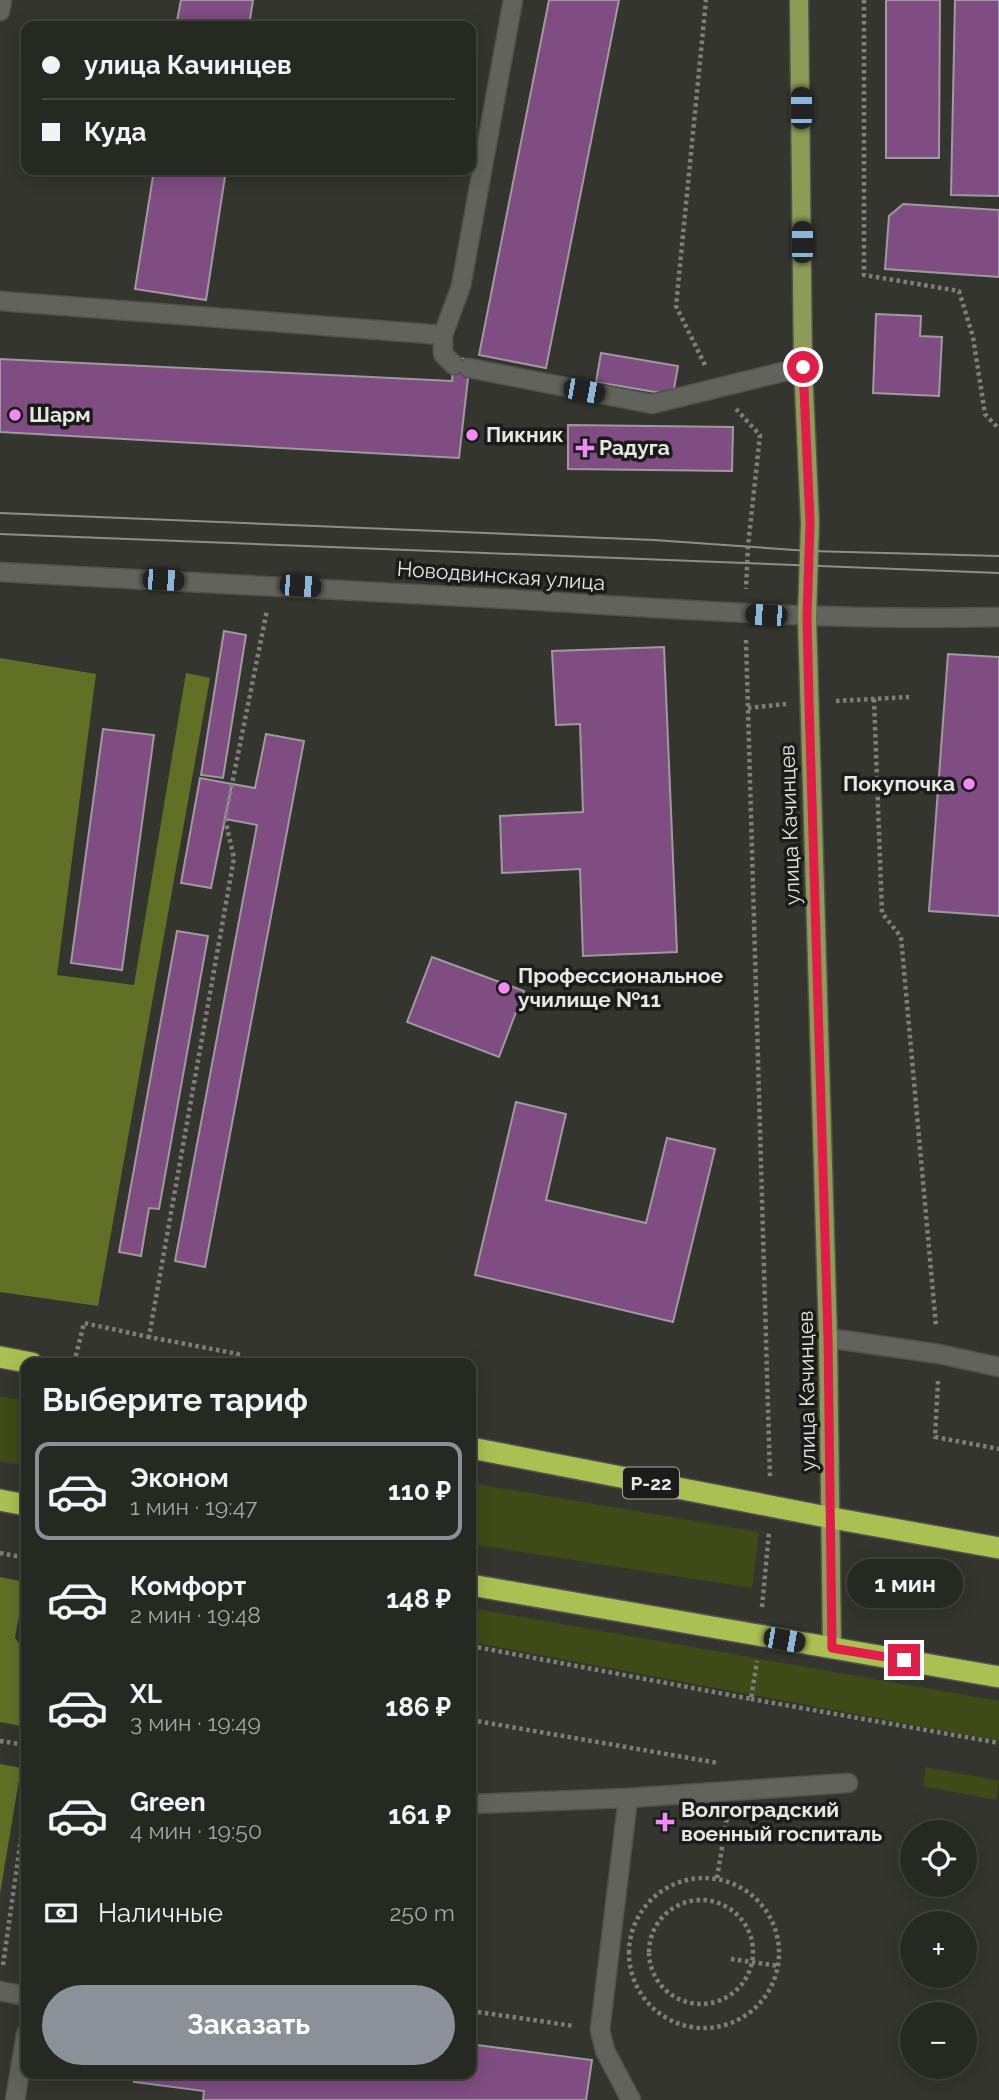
<!DOCTYPE html>
<html lang="ru">
<head>
<meta charset="utf-8">
<style>
	body { margin:0; font-family:Raleway,sans-serif; background:#32342f; color:#f1f3f6; height:100vh; display:flex; flex-direction:column; font-size:26px; white-space:nowrap }
	* { box-sizing:border-box; margin:0 }
	p { font-size:23px; color:#a4a6a5 }
	.icon { flex:none; width:38px; height:38px; fill:none; stroke:currentColor; stroke-width:2; stroke-linecap:round; stroke-linejoin:round }
	.map { position:relative; flex:1; overflow:hidden }
	.side { position:absolute; left:21px; top:1358px; width:455px; height:721px; display:flex; flex-direction:column; background:#262822; border-radius:14px; box-shadow:0 4px 18px #0003,0 0 0 2px #424440 }
	.side>* { flex:none }
	.top-card { position:absolute; left:21px; top:21px; width:455px; height:154px; border-radius:14px; box-shadow:0 4px 18px #0003,0 0 0 2px #424440; display:grid; align-content:center; height:154px; padding:0 21px; background:#262822 }
	.controls { position:absolute; left:900px; top:1820px; display:grid; gap:14px }
	.controls a { display:grid; place-items:center; width:77px; height:77px; border-radius:50%; background:#262822; box-shadow:0 4px 18px #0003,0 0 0 2px #424440; font-size:35px }
	.end { position:absolute; width:32px; height:32px; margin:-16px; border:9px solid #e11d48; background:#fff; box-shadow:0 0 0 4px #fff }
	.from { border-radius:50% }
	.bubble { position:absolute; height:49px; border-radius:24px; background:#262822; box-shadow:0 4px 18px #0003,0 0 0 2px #424440; font-size:23px; font-weight:700; line-height:49px; text-align:center }
	.car { position:absolute; width:21px; height:42px; margin:-21px -10px; border-radius:9px; box-shadow:0 0 5px 2px #0007; background:linear-gradient(#222 24%,#8ab4d8 0 40%,#222 0 76%,#8ab4d8 0 86%,#222 0) }
	.top-card b { display:flex; align-items:center; gap:24px; height:66px; font-size:26px }
	.top-card b+b { border-top:2px solid #424440 }
	.top-card i { width:18px; height:18px; background:#f1f3f6 }
	ul { padding:0; list-style:none }
	li { display:flex; align-items:center; gap:21px; height:98px; margin:0 14px 10px; padding:0 7px; border:4px solid transparent; border-radius:14px }
	li div { flex:1 }
	li b { display:block; font-size:26px }
	li em { font-style:normal; font-weight:700 }
	li.active { border-color:#8c9099 }
	li>.icon { width:63px; height:63px; stroke-width:1.5 }
	h2 { padding:0 21px; font-size:32px; line-height:84px }
	.pay { display:flex; align-items:center; gap:18px; height:77px; padding:0 21px; font-size:26px }
	.pay p { margin-inline-start:auto }
	.cta { display:flex; gap:14px; margin-top:auto; padding:14px 21px }
	.cta a { flex:1; height:80px; border-radius:42px; background:#8c9099; color:#fff; font-size:28px; font-weight:700; line-height:80px; text-align:center }
	.map>svg:first-child { display:block }
	.green { fill:#404a16 }
	.forest { fill:#627026 }
	.building { fill:#7f4d82; stroke:#a099a0; stroke-width:2 }
	.lines { fill:none; stroke-linecap:round; stroke-linejoin:round }
	.minor-casing { stroke:#50524c; stroke-width:21 }
	.major-casing { stroke:#50524c; stroke-width:21 }
	.highway-casing { stroke:#50524c; stroke-width:24 }
	.path { stroke:#7e7f7a; stroke-width:4.5; stroke-dasharray:3.5 3.5; stroke-linecap:butt }
	.minor { stroke:#61635c; stroke-width:18 }
	.major { stroke:#8d9b57; stroke-width:18 }
	.highway { stroke:#aac053; stroke-width:21 }
	.tram { stroke:#8d8e89; stroke-width:2 }
	.route { stroke:#e11d48; stroke-width:9 }
	.poi-dot { fill:#f08bf6; stroke:#1b1c19; stroke-width:2.5 }
	.labels { text-anchor:middle; stroke-width:7; stroke-linejoin:round; paint-order:stroke }
	.shield { fill:#1b1c19; stroke:#aaaba7; stroke-width:2 }
	.shield-label { font-size:19px; font-weight:bold; fill:#e7e8e4 }
	.poi-label { font-size:21px; font-weight:bold; fill:#e7e8e4; stroke:#1b1c19; text-anchor:start }
	.street-label { font-size:21px; fill:#e7e8e4; stroke:#1b1c19 }
</style>
</head>
<body>
<div class="map">
<svg width="999" height="2100" viewBox="0 0 999 2100">
	<rect width="100%" height="100%" fill="#33352e"/>
	<path class="green" d="M0,1396L26,1401V1466L0,1461Z
		M471,1483L759,1532L752,1588L471,1544Z
		M471,1608L999,1701V1741L471,1642Z
		M926,1767L999,1781L996,1800L923,1786Z"/>
	<path class="forest" d="M0,658L96,674L57,975L134,985L186,673L210,678L98,1306L0,1292Z
		M0,1577L25,1582L15,1638L26,1652V1727L0,1722Z
		M0,1764L21,1768L0,1894Z"/>
	<path class="building" d="M181,0H253L249,26H176Z
		M549,0H619L546,368L479,355Z
		M886,0H940L939,158H886Z
		M955,0H999V196L951,195Z
		M154,170H226L206,300L135,289Z
		M903,204L999,210V277L885,269L889,216Z
		M876,314L921,316L920,336L942,337L939,396L873,393Z
		M601,353L678,366L673,395L596,382Z
		M454,357L470,360L459,458L0,432V359L452,381Z
		M568,425L733,427L732,471L568,469Z
		M224,631L246,635L223,778L201,775Z
		M664,647L677,952L583,956L580,869L502,873L500,816L583,812L580,724L556,725L552,651Z
		M948,654L999,657V916L929,911Z
		M103,729L154,735L122,970L71,963Z
		M266,734L304,741L205,1267L175,1261L257,825L225,819L232,784L255,788Z
		M200,778L232,784L211,888L181,883Z
		M177,931L208,936L159,1209L149,1208L141,1256L119,1252Z
		M432,957L524,991L499,1057L407,1022Z
		M516,1102L566,1114L546,1200L646,1223L667,1138L715,1149L673,1322L475,1275Z
		M477,2045L592,2060L586,2100H203L204,2091L134,2082L135,2074H471V2066H474Z"/>
	<g class="lines">
		<defs>
			<path id="minor" d="M0,11L2,0
				M0,301L443,335
				M454,365L443,354V335L461,286L513,0
				M469,368L652,404L803,367
				M0,572C169,580 338,589 507,599C671,609 835,621 999,617
				M828,1338L939,1354L999,1367
				M628,1798L848,1783
				M471,1804L628,1798L600,2030L605,2051L631,2100
				M0,1991L26,1996
				M15,2100L26,2034"/>
			<path id="major" d="M799,0L803,367L810,522L807,617L828,1338L832,1648"/>
			<path id="highway" d="M0,1357L32,1363
				M471,1448L832,1518L999,1548
				M0,1500L26,1505
				M471,1585L999,1677"/>
		</defs>
		<use href="#minor" class="minor-casing"/>
		<use href="#major" class="major-casing"/>
		<use href="#highway" class="highway-casing"/>
		<path class="path" d="M864,0V275L959,291L973,337L985,414L999,429
			M705,365L676,306L706,0
			M736,409L760,435L748,546L746,589
			M746,640L770,1478
			M874,699L882,913L901,937L936,1326
			M836,701L909,697
			M748,708L786,704
			M74,1363L84,1323L149,1337
			M237,1363L238,1354L149,1337L234,858L225,819L267,610
			M938,1381L935,1437L999,1449
			M0,1553L26,1558
			M762,1607L769,1532
			M471,1646L751,1699L757,1661
			M751,1699L999,1743
			M471,1720L718,1763
			M0,1741L26,1745
			M629 1953a75 75 0 1 1 150 0a75 75 0 1 1-150 0Z
			M717,1878L727,1817
			M649 1952a52 52 0 1 1 104 0a52 52 0 1 1-104 0Z
			M731,1959L779,1966
			M3,1965L26,1803
			M471,2011L574,2026"/>
		<use href="#minor" class="minor"/>
		<use href="#major" class="major"/>
		<use href="#highway" class="highway"/>
		<path class="tram" d="M0,513L654,540L809,551L999,556
			M0,534L999,573"/>
	</g>
	<g class="lines">
		<path class="route" d="M803,367L810,522L807,617L809,702L828,1338L832,1648L904,1660"/>
	</g>
	<g class="poi-dot">
		<circle cx="15" cy="415" r="7"/>
		<circle cx="472" cy="435" r="7"/>
		<path d="M581.5 437.5h7v7h7v7h-7v7h-7v-7h-7v-7h7z"/>
		<circle cx="969" cy="784" r="7"/>
		<circle cx="504" cy="988" r="7"/>
		<path d="M661.5 1811.5h7v7h7v7h-7v7h-7v-7h-7v-7h7z"/>
	</g>
	<g class="labels">
		<rect class="shield" x="623" y="1467.5" width="56" height="31" rx="5"/>
		<g class="shield-label">
			<text x="651" y="1490">Р-22</text>
		</g>
		<g class="poi-label">
			<text x="29" y="422">Шарм</text>
			<text x="486" y="442">Пикник</text>
			<text x="599" y="455">Радуга</text>
			<text x="955" y="791" text-anchor="end">Покупочка</text>
			<text x="518" y="983">Профессиональное<tspan x="518" dy="24">училище №11</tspan></text>
			<text x="681" y="1817">Волгоградский<tspan x="681" dy="24">военный госпиталь</tspan></text>
		</g>
		<g class="street-label">
			<text transform="translate(501 576) rotate(4)" y="7">Новодвинская улица</text>
			<text transform="translate(790 825) rotate(-92)" y="7">улица Качинцев</text>
			<text transform="translate(807 1391) rotate(-91)" y="7">улица Качинцев</text>
		</g>
	</g>
</svg>
<div class="controls">
<a><svg class="icon" aria-label="locate" viewBox="0 0 24 24"><circle cx="12" cy="12" r="6"/><path d="M12 2v4M12 18v4M2 12h4M18 12h4"/></svg></a>
<a>+</a>
<a>−</a>
</div>
<i class="end from" style="left:803px;top:367px"></i>
<i class="end" style="left:904px;top:1660px"></i>
<div class="bubble" style="left:847px;top:1559px;width:116px">1 мин</div>
<i class="car" style="left:801px;top:108px;rotate:0deg"></i>
<i class="car" style="left:802px;top:242px;rotate:0deg"></i>
<i class="car" style="left:584px;top:391px;rotate:100deg"></i>
<i class="car" style="left:163px;top:580px;rotate:93deg"></i>
<i class="car" style="left:300px;top:586px;rotate:94deg"></i>
<i class="car" style="left:766px;top:615px;rotate:273deg"></i>
<i class="car" style="left:784px;top:1640px;rotate:100deg"></i>
<div class="top-card">
<b><i class="from"></i>улица Качинцев</b>
<b><i></i>Куда</b>
</div>
<section class="side">
<h2>Выберите тариф</h2>
<ul>
<li class="active"><svg class="icon" aria-label="car" viewBox="0 0 24 24"><path d="M5 17H2v-5l4-1 3-4h7l3 4 3 1v5h-3M9 17h6M6 11h13"/><circle cx="7" cy="17" r="2"/><circle cx="17" cy="17" r="2"/></svg><div><b>Эконом</b><p>1 мин · 19:47</p></div><em>110 ₽</em></li>
<li><svg class="icon" aria-label="car" viewBox="0 0 24 24"><path d="M5 17H2v-5l4-1 3-4h7l3 4 3 1v5h-3M9 17h6M6 11h13"/><circle cx="7" cy="17" r="2"/><circle cx="17" cy="17" r="2"/></svg><div><b>Комфорт</b><p>2 мин · 19:48</p></div><em>148 ₽</em></li>
<li><svg class="icon" aria-label="car" viewBox="0 0 24 24"><path d="M5 17H2v-5l4-1 3-4h7l3 4 3 1v5h-3M9 17h6M6 11h13"/><circle cx="7" cy="17" r="2"/><circle cx="17" cy="17" r="2"/></svg><div><b>XL</b><p>3 мин · 19:49</p></div><em>186 ₽</em></li>
<li><svg class="icon" aria-label="car" viewBox="0 0 24 24"><path d="M5 17H2v-5l4-1 3-4h7l3 4 3 1v5h-3M9 17h6M6 11h13"/><circle cx="7" cy="17" r="2"/><circle cx="17" cy="17" r="2"/></svg><div><b>Green</b><p>4 мин · 19:50</p></div><em>161 ₽</em></li>
</ul>
<div class="pay"><svg class="icon" aria-label="cash" viewBox="0 0 24 24"><path d="M3 7h18v10H3z"/><circle cx="12" cy="12" r="2"/></svg>Наличные<p>250 m</p></div>
<div class="cta"><a>Заказать</a></div>
</section>
</div>
</body>
</html>
